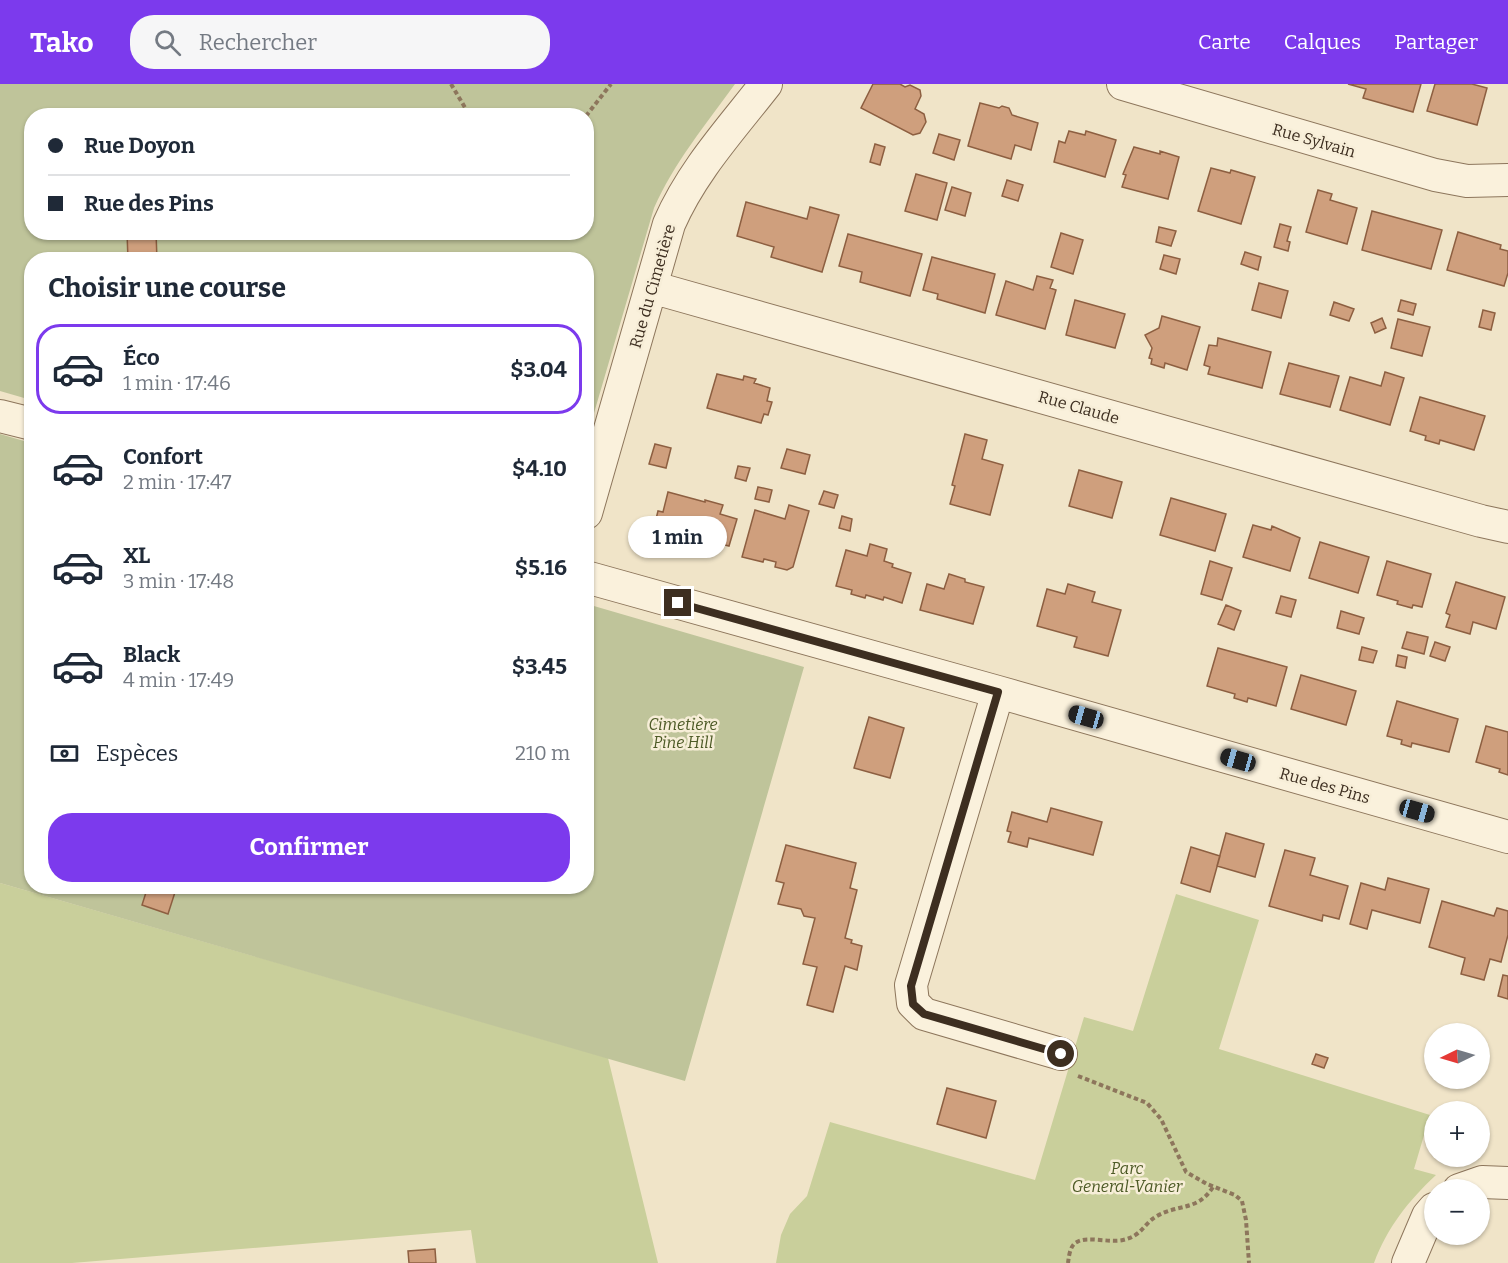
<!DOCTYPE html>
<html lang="fr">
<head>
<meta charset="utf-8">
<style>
	body { margin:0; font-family:Bitter,serif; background:#f6f6f7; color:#1f2937; height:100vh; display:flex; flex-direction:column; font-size:22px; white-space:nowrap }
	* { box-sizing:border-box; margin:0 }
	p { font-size:20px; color:#747a83 }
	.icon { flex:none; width:33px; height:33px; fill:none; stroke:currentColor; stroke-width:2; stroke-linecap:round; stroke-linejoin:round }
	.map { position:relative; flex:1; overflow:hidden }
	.drawer { position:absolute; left:24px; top:168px; width:570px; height:642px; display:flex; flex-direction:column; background:#fff; border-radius:24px; box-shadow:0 2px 4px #0004 }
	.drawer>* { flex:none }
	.guide { position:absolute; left:24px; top:24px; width:570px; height:132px; border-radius:24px; box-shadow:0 2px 4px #0004; display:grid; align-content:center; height:132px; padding:0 24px; background:#fff }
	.needle { width:39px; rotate:265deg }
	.controls { position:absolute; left:1424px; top:939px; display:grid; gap:12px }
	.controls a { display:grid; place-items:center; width:66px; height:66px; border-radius:50%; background:#fff; box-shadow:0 2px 4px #0004; font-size:30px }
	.end { position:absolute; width:27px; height:27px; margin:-14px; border:8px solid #3d2e20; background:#fff; box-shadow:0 0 0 3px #fff }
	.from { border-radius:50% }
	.bubble { position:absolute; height:42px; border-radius:21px; background:#fff; box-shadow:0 2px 4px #0004; font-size:20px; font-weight:700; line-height:42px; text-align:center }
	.car { position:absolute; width:18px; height:36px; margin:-18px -9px; border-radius:8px; box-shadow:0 0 4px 2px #0007; background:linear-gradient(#222 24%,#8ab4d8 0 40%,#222 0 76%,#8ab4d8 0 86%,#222 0) }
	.guide b { display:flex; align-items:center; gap:21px; height:57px; font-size:22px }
	.guide b+b { border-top:2px solid #e0e1e3 }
	.guide i { width:15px; height:15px; background:#1f2937 }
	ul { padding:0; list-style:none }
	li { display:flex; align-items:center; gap:18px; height:90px; margin:0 12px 9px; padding:0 12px; border:3px solid transparent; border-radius:24px }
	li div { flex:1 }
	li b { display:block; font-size:22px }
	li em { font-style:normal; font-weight:700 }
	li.on { border-color:#7c3aed }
	li>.icon { width:54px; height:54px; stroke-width:1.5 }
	h2 { padding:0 24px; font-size:27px; line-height:72px }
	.pay { display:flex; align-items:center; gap:15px; height:66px; padding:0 24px; font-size:22px }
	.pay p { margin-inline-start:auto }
	.action { display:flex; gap:12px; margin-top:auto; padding:12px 24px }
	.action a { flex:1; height:69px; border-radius:24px; background:#7c3aed; color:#fff; font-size:24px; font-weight:700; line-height:69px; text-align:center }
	header { display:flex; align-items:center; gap:36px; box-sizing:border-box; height:84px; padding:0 30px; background:#7c3aed; color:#fff }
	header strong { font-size:28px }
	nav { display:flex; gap:33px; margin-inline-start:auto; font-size:21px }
	.search { width:420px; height:54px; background:#f6f6f7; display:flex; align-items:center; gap:15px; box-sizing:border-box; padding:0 21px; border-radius:24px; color:#747a83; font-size:22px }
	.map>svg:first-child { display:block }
	.green { fill:#c9cf9b }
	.cemetery { fill:#bfc49a; fill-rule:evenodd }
	.building { fill:#cf9f7d; stroke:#8d5f41; stroke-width:1.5 }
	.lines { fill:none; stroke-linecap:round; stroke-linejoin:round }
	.minor-casing { stroke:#8d765c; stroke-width:34 }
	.path { stroke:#8d765c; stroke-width:4; stroke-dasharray:4.5 3; stroke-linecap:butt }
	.minor { stroke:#faf1dc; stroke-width:32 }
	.route { stroke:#3d2e20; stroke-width:8 }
	.labels { text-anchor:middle; stroke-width:5; stroke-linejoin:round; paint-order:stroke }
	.street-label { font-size:16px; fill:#3d2e20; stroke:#f7eed8 }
	.park-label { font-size:16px; font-style:italic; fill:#4d5a26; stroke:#f7eed8 }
</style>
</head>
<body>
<header>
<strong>Tako</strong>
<div class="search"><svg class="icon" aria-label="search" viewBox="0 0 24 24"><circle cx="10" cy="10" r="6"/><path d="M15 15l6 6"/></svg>Rechercher</div>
<nav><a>Carte</a><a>Calques</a><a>Partager</a></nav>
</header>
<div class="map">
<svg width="1508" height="1179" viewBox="0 0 1508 1179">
	<rect width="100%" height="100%" fill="#f0e4c8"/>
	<path class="green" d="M0,799L608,974L658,1179H476L471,1146L72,1179H0Z
		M1176,810L1259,836L1219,965L1430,1031L1414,1085L1436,1091C1409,1116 1387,1144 1374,1179H776L781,1151L790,1130L807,1112L830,1038L1035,1096L1084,933L1133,947Z"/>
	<path class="cemetery" d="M0,0H735C706,40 674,79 654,124L587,353L586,176H32L31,316L0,307ZM32,32H586V148H32Z
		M0,350L31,359L32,802H586L587,520L804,583L685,997L0,799Z"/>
	<path class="building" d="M873,0H900L905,3L910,1L920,6L921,12L915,25L924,30L926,38L920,49L913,51L861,24Z
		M1348,0H1421L1413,28L1363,14L1366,5Z
		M1435,0H1472L1487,4L1477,41L1427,27Z
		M980,19L999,24L1002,22L1009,24L1012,31L1038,39L1031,66L1015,61L1011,75L968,62Z
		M1069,47L1085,51L1086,47L1116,56L1105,93L1054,78L1059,57L1065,59Z
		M939,50L960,56L954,76L933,69Z
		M875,60L885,63L880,81L870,78Z
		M1134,63L1160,70V67L1179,73L1168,115L1122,103L1126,91L1123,90Z
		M1211,84L1230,89L1231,86L1255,93L1241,140L1198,127Z
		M916,90L947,99L937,136L905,127Z
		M1007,96L1023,101L1018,117L1002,112Z
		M952,103L971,109L965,132L945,126Z
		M1318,106L1332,110L1330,116L1357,124L1347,160L1306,148Z
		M746,118L807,135L810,123L839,131L822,188L771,173L774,163L737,152Z
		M1372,127L1442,146L1431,185L1362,166Z
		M1280,140L1291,143L1287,157L1290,158L1288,167L1274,163Z
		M1159,143L1176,147L1171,162L1156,158Z
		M127,148H156L157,176H128Z
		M1458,148L1501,161L1500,165L1508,167V189L1504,202L1447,186Z
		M1061,149L1083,156L1073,190L1051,183Z
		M848,150L922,170L910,212L860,198L862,188L839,182Z
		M1245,168L1261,173L1258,186L1241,180Z
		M1164,171L1180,175L1176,190L1160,185Z
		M932,173L995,190L985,229L937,215L938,210L923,206Z
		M1037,192L1053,196L1050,204L1056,206L1045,245L996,231L1006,197L1033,206Z
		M1259,199L1288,207L1281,234L1252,226Z
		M1075,216L1125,230L1115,264L1066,251Z
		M1401,216L1416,220L1413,231L1398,227Z
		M1334,218L1354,225L1349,237L1330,231Z
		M1483,226L1495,229L1491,246L1479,243Z
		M1162,232L1200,243L1187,286L1165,279L1164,284L1151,280L1152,275L1149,274L1152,264L1145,251L1159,244Z
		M1382,234L1386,244L1375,249L1371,239Z
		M1398,235L1430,243L1422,272L1391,264Z
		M1218,254L1271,268L1262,304L1208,290L1210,283L1204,281L1209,261L1217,262Z
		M1289,279L1339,292L1330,323L1280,310Z
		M1385,288L1404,294L1390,341L1340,326L1350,293L1381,302Z
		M717,290L743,296L744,292L756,295L754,299L770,304L767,317L772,318L768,331L764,330L761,339L707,324Z
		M1420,313L1485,332L1474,366L1440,356L1439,360L1425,356L1426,352L1410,347Z
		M965,350L987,356L982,375L1003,381L990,431L950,420L955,402L952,401Z
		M655,360L671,364L666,384L649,380Z
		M787,365L810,371L805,390L781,384Z
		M738,382L750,384L746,397L735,394Z
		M1079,386L1122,398L1112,434L1069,422Z
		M758,403L772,406L769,418L755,415Z
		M824,407L838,411L834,424L819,420Z
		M668,408L705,418V416L723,421L720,430L737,435L729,462L654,443L658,427L663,428Z
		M1171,414L1226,430L1215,467L1160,451Z
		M789,421L809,427L793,483L787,486L775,483L776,478L764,475L763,478L742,473L755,426L785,435Z
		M842,432L852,435L850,447L839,444Z
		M1253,441L1271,446L1272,442L1300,454L1290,487L1243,473Z
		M1320,458L1369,473L1358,509L1309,494Z
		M870,460L887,465L884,477L893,480L892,483L911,489L902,519L884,513L883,516L866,511L865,514L851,510L852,506L836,502L846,466L867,472Z
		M1210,477L1232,484L1222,516L1201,510Z
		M1387,477L1431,490L1422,523L1413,521L1412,524L1397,520L1398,517L1377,511Z
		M949,490L965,495V498L984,503L973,540L920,526L927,500L944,505Z
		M1456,498L1505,513L1496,545L1473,538L1470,550L1446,543L1450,531L1446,529Z
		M1068,500L1095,508L1092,518L1121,526L1108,572L1074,563L1077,553L1037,542L1047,505L1065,510Z
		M1281,512L1296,516L1291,533L1276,529Z
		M1226,521L1241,527L1234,546L1218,540Z
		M1341,527L1364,534L1359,550L1337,544Z
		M1407,548L1428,553L1424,570L1402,564Z
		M1435,558L1450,563L1445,577L1430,572Z
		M1362,563L1377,567L1373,579L1359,576Z
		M1218,564L1287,583L1276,622L1248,614L1247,618L1234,614L1235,610L1207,602Z
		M1398,571L1407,573L1405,584L1396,582Z
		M1301,591L1356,607L1346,641L1291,625Z
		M1397,617L1458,635L1449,668L1412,659L1411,663L1401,660L1402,656L1387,652Z
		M869,633L904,644L890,694L854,684Z
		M1486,642L1508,648V691L1499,688L1500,685L1476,678Z
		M1051,724L1102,738L1093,771L1029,754L1027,763L1008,758L1011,748L1007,747L1012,728L1047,738Z
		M1226,749L1264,760L1255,793L1217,782Z
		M786,761L856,779L850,804L857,806L845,854L852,856L851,859L862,862L857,886L845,882L833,928L807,921L817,883L803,880L815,834L804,832L801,825L778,820L784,799L776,797Z
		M1191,763L1220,772L1210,808L1181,799Z
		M1285,766L1315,774L1310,791L1348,802L1339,835L1323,831L1322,837L1269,822Z
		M1388,794L1429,805L1420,839L1372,826L1367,845L1350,840L1361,799L1385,806Z
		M148,802H177L168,830L142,821Z
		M1442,817L1494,832L1497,824L1508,827V851L1501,878L1490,875L1484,896L1461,890L1465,874L1429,863Z
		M1503,891L1508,892V915L1498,912Z
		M1316,970L1328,974L1324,984L1312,980Z
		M947,1004L996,1017L986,1054L937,1040Z
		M435,1165L436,1179H409L408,1167Z"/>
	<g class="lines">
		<defs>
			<path id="minor" d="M1123,0L1435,91L1467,97L1508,96
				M651,203L1481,437L1508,443
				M0,332L32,340
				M586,429L669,140C692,87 731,45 766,0
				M586,493L998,608L1508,753
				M998,608L911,901L913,919L924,930L1061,970
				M1459,1106L1482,1098L1508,1099
				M1408,1179L1428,1132L1434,1125"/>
		</defs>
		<use href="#minor" class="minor-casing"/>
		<path class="path" d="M451,0L470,32
			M586,32L611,0
			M1078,992L1147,1019L1161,1035L1186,1088L1207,1100L1235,1111L1242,1117L1246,1136L1249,1179
			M1068,1179C1069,1172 1070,1161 1077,1158C1087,1152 1110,1159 1123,1156C1142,1152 1143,1140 1157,1132C1178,1120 1198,1127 1213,1103"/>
		<use href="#minor" class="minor"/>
	</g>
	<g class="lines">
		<path class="route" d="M678,519L998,608L911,902L913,920L924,930L1061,970"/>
	</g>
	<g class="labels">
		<g class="street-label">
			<text transform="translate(1314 56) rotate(16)" y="6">Rue Sylvain</text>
			<text transform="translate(652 202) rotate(-74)" y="6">Rue du Cimetière</text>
			<text transform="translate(1079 323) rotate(16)" y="6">Rue Claude</text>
			<text transform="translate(1325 701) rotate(16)" y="6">Rue des Pins</text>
		</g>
		<g class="park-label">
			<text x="683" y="646">Cimetière<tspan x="683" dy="18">Pine Hill</tspan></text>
			<text x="1127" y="1090">Parc<tspan x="1127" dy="18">General-Vanier</tspan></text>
		</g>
	</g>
</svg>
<div class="controls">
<a><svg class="needle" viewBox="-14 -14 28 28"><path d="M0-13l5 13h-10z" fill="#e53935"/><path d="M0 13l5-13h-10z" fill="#747a83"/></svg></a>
<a>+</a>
<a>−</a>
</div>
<i class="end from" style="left:1061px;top:970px"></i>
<i class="end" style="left:678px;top:519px"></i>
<div class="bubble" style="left:628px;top:432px;width:99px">1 min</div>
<i class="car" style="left:1086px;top:633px;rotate:286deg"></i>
<i class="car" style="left:1238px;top:676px;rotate:286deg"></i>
<i class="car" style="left:1417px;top:727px;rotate:106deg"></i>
<div class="guide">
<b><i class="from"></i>Rue Doyon</b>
<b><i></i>Rue des Pins</b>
</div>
<section class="drawer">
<h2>Choisir une course</h2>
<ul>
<li class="on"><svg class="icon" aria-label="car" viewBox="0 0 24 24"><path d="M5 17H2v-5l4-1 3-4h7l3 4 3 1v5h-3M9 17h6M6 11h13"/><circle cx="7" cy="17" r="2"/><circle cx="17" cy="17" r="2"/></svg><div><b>Éco</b><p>1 min · 17:46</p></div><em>$3.04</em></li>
<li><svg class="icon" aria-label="car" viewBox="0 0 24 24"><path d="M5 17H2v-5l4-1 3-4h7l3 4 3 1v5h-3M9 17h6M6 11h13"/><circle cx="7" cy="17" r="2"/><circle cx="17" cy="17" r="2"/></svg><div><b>Confort</b><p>2 min · 17:47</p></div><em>$4.10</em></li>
<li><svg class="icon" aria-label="car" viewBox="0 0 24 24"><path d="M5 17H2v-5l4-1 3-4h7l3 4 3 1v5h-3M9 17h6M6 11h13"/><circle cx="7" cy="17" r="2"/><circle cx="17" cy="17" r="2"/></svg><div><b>XL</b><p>3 min · 17:48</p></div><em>$5.16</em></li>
<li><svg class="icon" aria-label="car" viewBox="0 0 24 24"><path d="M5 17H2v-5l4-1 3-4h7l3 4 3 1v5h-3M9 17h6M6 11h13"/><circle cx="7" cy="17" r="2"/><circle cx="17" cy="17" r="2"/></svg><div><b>Black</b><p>4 min · 17:49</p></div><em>$3.45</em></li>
</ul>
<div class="pay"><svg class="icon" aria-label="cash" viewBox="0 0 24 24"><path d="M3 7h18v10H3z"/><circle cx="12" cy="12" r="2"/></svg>Espèces<p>210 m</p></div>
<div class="action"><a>Confirmer</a></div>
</section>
</div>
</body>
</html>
